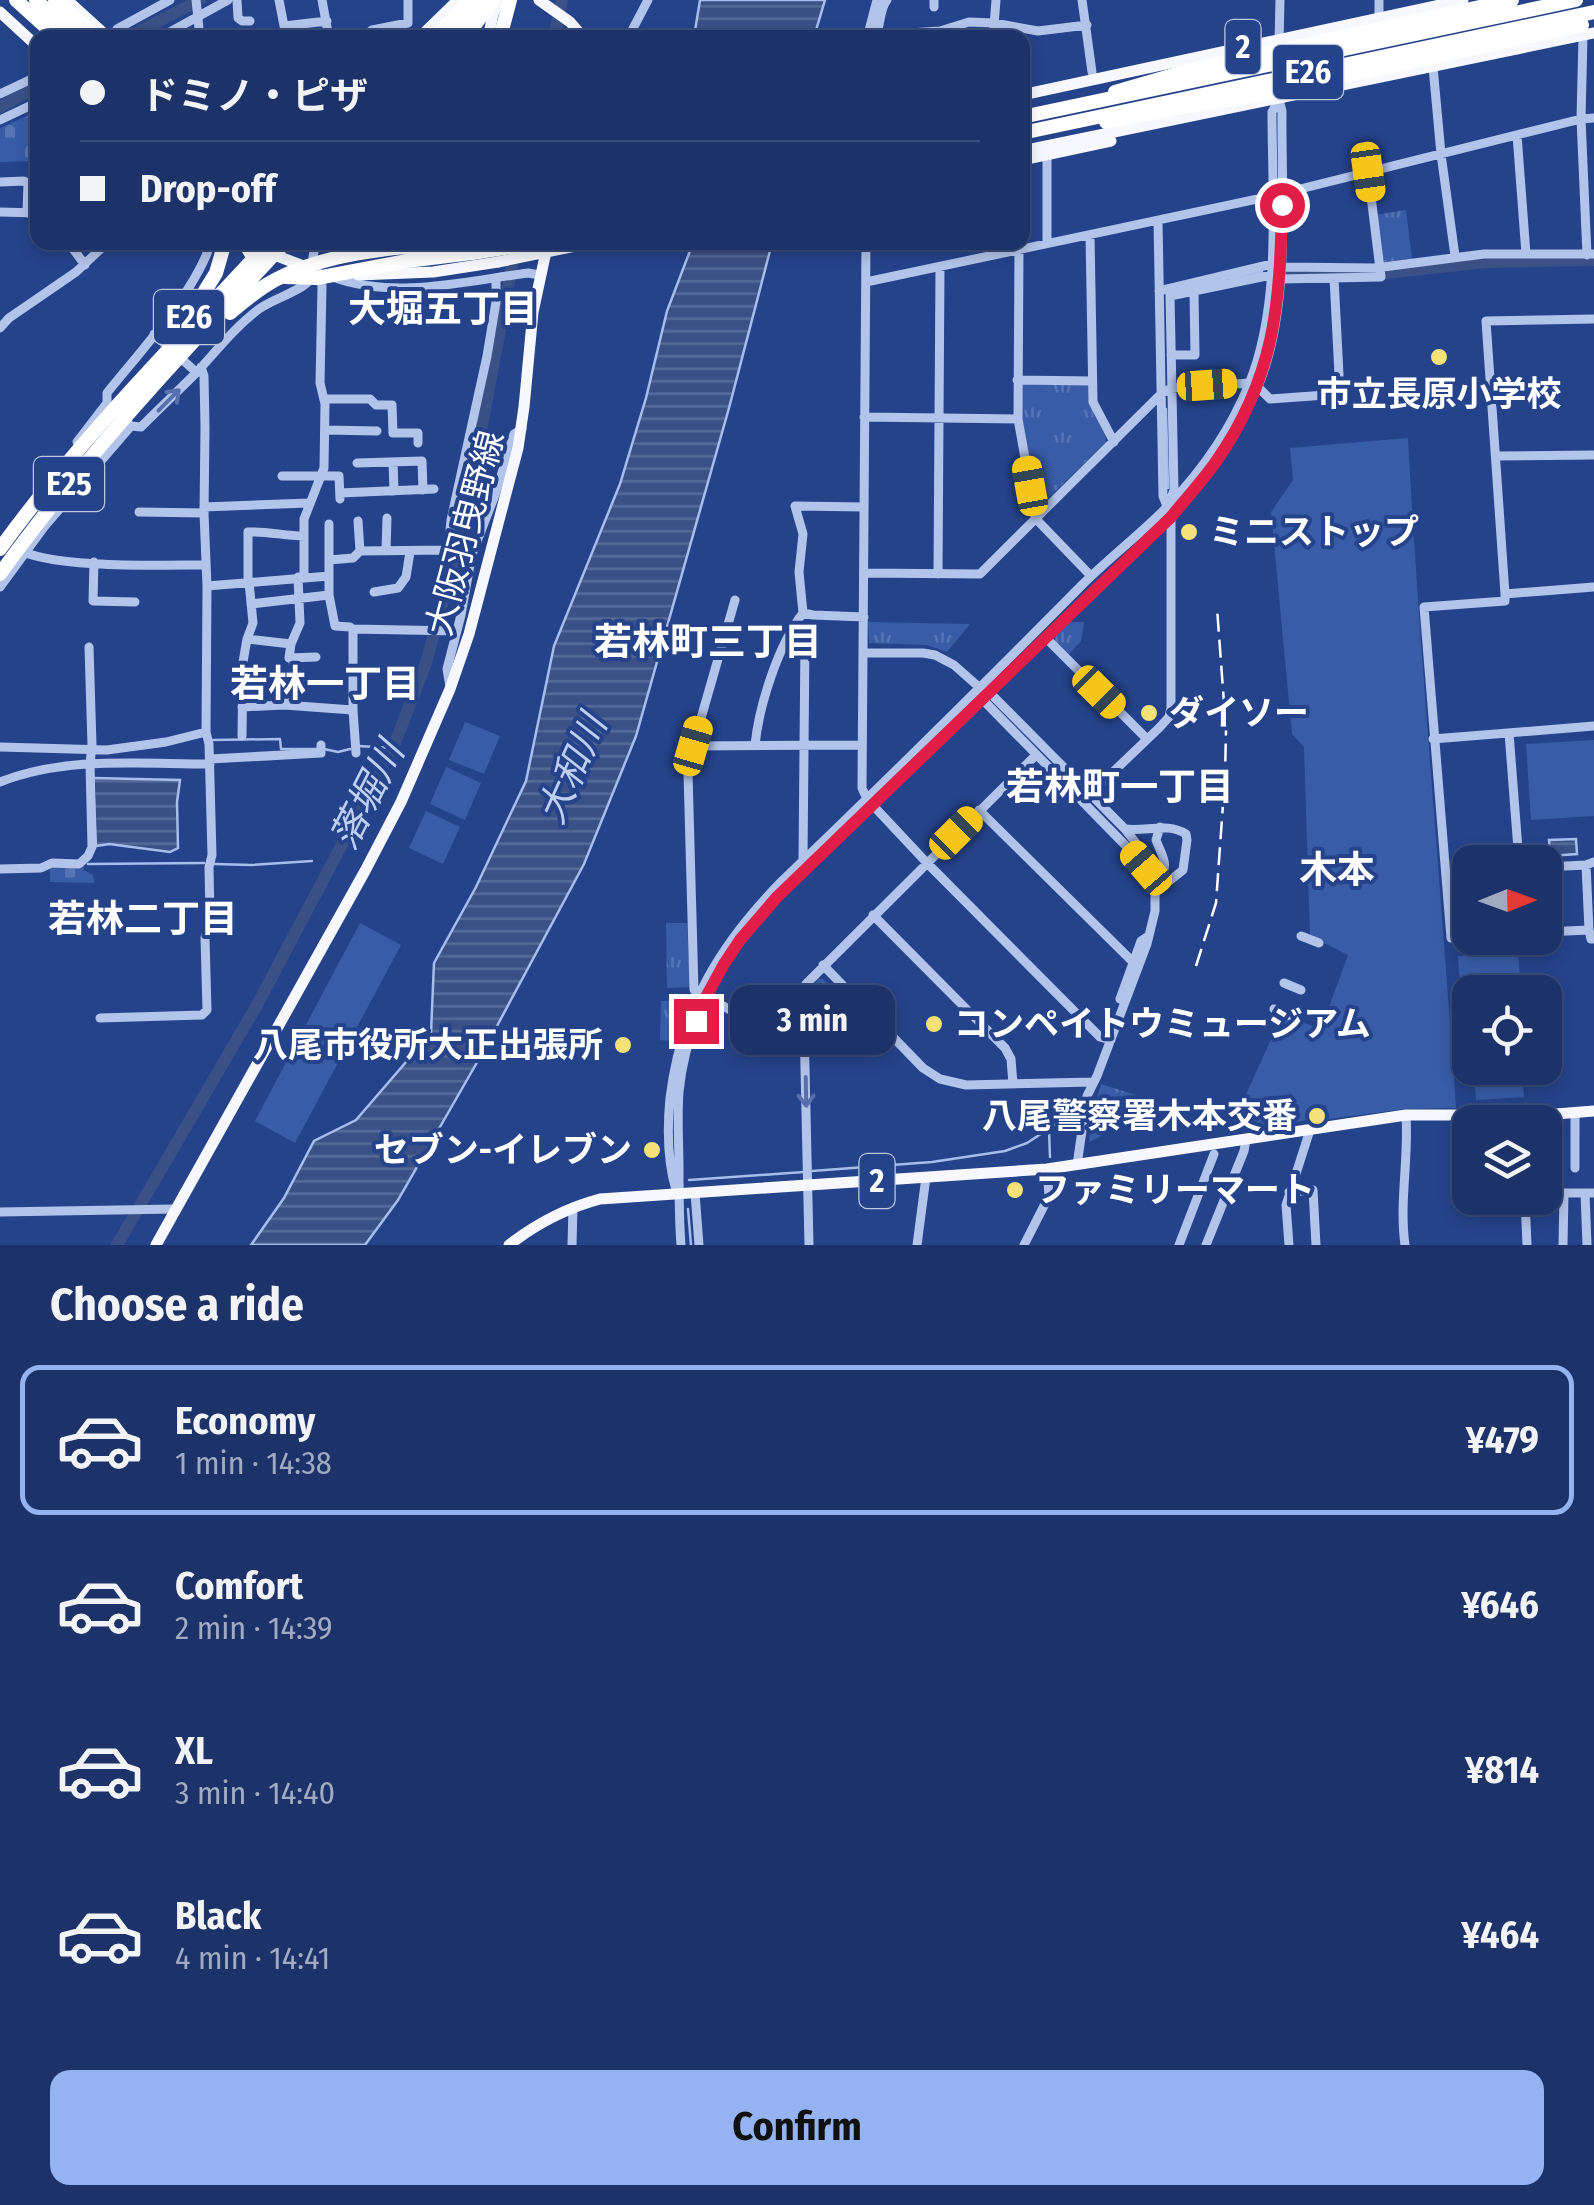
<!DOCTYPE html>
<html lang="en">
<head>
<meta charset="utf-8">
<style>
	body { margin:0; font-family:"Fira Sans Condensed","Noto Sans JP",sans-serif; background:#293e71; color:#f1f3f6; height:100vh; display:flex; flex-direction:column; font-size:38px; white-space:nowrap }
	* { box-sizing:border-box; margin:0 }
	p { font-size:32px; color:#a0aac0 }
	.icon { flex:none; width:55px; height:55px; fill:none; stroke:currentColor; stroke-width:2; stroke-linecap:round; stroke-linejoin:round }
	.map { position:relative; height:1245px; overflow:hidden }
	.sheet { display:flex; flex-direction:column; background:#1c3268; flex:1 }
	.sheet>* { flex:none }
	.banner { position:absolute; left:30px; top:30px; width:1000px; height:220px; border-radius:20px; box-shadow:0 5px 15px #0003,0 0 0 2px #3a4d7c; display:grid; align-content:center; height:220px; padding:0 50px; background:#1c3268 }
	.needle { width:65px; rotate:89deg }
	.fabs { position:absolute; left:1452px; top:845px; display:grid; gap:20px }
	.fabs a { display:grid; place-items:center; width:110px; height:110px; border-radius:20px; background:#1c3268; box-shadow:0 5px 15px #0003,0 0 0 2px #3a4d7c; font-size:50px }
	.end { position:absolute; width:45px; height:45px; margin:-22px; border:12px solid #e11d48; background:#fff; box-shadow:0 0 0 5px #fff }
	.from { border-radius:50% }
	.bubble { position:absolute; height:70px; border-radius:20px; background:#1c3268; box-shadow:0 5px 15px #0003,0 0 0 2px #3a4d7c; font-size:32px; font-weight:700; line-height:70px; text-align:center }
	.car { position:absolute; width:30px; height:60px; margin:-30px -15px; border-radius:12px; box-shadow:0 0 8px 2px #0007; background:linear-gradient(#f5c518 24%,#345 0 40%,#f5c518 0 76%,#345 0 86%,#f5c518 0) }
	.banner b { display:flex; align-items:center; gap:35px; height:95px; font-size:38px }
	.banner b+b { border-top:2px solid #3a4d7c }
	.banner i { width:25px; height:25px; background:#f1f3f6 }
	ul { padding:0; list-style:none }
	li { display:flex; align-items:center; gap:30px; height:150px; margin:0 20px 15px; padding:0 30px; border:5px solid transparent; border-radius:20px }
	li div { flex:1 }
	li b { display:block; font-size:38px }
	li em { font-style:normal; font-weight:700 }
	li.selected { border-color:#95b2f1 }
	li>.icon { width:90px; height:90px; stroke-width:1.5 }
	h2 { padding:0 50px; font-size:45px; line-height:120px }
	.primary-button { display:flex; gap:20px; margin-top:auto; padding:20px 50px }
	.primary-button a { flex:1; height:115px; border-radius:20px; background:#95b2f1; color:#111; font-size:40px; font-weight:700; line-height:115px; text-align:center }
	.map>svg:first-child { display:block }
	.grass { fill:#395ca7 }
	.cemetery { fill:url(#cemetery-stones) }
	.park { fill:url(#park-tufts) }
	.water { fill:url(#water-rules); stroke:#a7bdeb; stroke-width:2.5 }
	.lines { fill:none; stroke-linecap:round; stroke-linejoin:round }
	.stream { stroke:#a7bdeb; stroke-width:2.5 }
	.river { stroke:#3b5186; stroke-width:12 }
	.minor { stroke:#b3c4ea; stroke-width:9 }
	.major { stroke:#f6f8fe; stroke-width:11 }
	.highway { stroke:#fff; stroke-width:14 }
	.rail { stroke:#fff; stroke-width:2.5; stroke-dasharray:18 8; stroke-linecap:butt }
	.major-bridge { stroke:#f6f8fe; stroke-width:11 }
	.highway-bridge { stroke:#fff; stroke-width:14 }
	.oneway { stroke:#5770ac }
	.route { stroke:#e11d48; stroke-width:12 }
	.poi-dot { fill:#f4e177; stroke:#25438b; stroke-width:4 }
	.labels { text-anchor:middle; stroke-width:8; stroke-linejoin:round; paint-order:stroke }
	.shield { fill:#25438b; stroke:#bec7dc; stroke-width:2.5 }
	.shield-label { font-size:32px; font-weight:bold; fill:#fff }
	.poi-label { font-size:35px; font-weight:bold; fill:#fff; stroke:#25438b; text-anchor:start }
	.street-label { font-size:35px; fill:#fff; stroke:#25438b }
	.neighbourhood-label { font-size:38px; font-weight:bold; fill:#fff; stroke:#25438b }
	.water-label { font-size:38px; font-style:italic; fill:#bfcff1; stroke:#25438b }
</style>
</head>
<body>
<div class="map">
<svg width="1594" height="1245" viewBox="0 0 1594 1245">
	<defs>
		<pattern id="cemetery-stones" width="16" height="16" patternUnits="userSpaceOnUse" patternTransform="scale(2.5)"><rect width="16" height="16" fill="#395ca7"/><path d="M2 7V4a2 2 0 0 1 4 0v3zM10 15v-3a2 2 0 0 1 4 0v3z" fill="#5774b4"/></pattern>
		<pattern id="park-tufts" width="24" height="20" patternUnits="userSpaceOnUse" patternTransform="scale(2.5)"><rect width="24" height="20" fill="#395ca7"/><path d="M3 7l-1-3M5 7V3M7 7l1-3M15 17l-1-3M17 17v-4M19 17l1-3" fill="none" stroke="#5774b4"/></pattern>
		<pattern id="water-rules" width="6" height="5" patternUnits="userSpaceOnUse" patternTransform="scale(2.5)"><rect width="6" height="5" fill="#3b5186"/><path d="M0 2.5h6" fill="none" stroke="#586b98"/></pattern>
	</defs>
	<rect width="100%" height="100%" fill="#25438b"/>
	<path class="grass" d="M1408,438C1420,662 1441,885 1456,1108L1405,1109L1328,1119L1326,1105L1309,1108V1120L1229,1132L1282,1015L1321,1029L1348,955L1310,936L1304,747L1292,734L1271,512L1293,480L1290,448Z
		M465,722L500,736L484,774L449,760Z
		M1594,740V816L1531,820L1526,744Z
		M446,767L481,783L465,820L430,804Z
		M426,811L460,827L443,864L409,848Z
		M360,923L401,945L295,1143L255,1121Z
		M1518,951L1521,992H1470V1053L1465,1050L1458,956Z
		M1522,1068L1524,1097L1476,1100L1474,1070Z"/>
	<path class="cemetery" d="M34,113L37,124V152L34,154L35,161L0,162V128Z
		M50,866H84V870L93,875L94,883L50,882Z"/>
	<path class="park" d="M1406,210L1412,259L1384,262L1382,260L1375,215Z
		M1025,384L1089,385L1090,402L1106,438V442L1040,506L1037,505L1022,421L1021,386Z
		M868,622L970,624L947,652L927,645L869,643Z
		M1069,622H1084L1081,641L1069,654L1055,641L1056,634Z
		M1465,881L1466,893H1470V931L1454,932L1450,882Z
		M666,923H687L690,987L667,988Z
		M818,979H823L848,1003L845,1009L809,1008L808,993Z
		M661,1001H677L678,1011L670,1041L660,1040Z
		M1101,1084L1136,1095V1098C1124,1115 1109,1134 1089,1142L1093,1112Z"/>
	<path class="water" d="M700,0H825L814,37H694Z
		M693,243H772L729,408L636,736L584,864L483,1052L398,1200L365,1245H251L284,1198L314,1141L356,1120L431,1033L434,963L476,887L526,781L554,646L620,484L646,398L667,311Z
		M93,778L180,780L177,802L178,848L170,852L109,844L96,846Z
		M1576,839L1577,854L1550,856L1549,840Z"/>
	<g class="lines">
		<path class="stream" d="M1230,279L1262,272
			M1166,409L1168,488
			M213,740L280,739L281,749H316
			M358,746L393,748
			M324,749L338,752L350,749
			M88,864L204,863
			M215,864L251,865L312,861
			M1049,1130L1050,1157
			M812,1171L932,1162L1005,1151L1027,1143L1070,1115
			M689,1180L804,1172
			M688,1209L691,1245"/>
		<path class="river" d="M128,37L200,0
			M554,38L562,0
			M0,107L38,87
			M1288,272L1375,273
			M1386,273L1486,262L1594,260
			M117,1245L257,1005L393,748L426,663L462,531L515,250"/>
		<path class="minor" d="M196,0L200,38
			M237,0L238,18L242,21H250
			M279,0L284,26L327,21
			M322,0L329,38
			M1082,0L1092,72
			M934,7V0
			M1379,18V0
			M117,29L170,0
			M1583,36L1581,119L1587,255
			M159,38L228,0
			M355,38L365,36L372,30L408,23V0
			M628,38L648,0
			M867,38L877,0
			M875,38C881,26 879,10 887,0
			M909,38V33L940,31L969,22L994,23L1038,31L1087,25
			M993,38L996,0
			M1279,42L1280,0
			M1433,67L1441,154L1455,256
			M0,94L38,76
			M0,120L38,102
			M1517,135L1526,254
			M1047,155V243
			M0,182L24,181L28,183L27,213
			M0,212L38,213
			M1090,235L1093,402L1114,442
			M68,242L85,265
			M211,242C197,290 139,353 107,393V403L131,426L141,427C160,408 179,390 198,371C218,349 235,327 259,309C277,296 307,291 317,271
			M866,242L862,788L867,799L927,863L1100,1037L1111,1040
			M1019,249L1018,419L1036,519L1091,576
			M1281,267L1375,268L1484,254H1594
			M333,277C394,300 466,281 528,273L540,275
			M1280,279L1381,277L1368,172
			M866,282L1272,196L1581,119L1594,118
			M1159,291L1272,264
			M0,328L9,318L76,272L108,242
			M154,334L196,372
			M1171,355H1195L1194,292
			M1017,380L1092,381
			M1258,387L1270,399L1340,394L1334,278
			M324,399H370L376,405H392L393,433H418V443
			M864,417L1018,419
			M325,430L377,431
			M77,442L107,403
			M1496,456L1594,455
			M393,462L394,491
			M357,463L422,461L423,490
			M282,476H339L340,499
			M340,493L434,489
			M1171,498L1174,490L1170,296L1272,275
			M204,507L309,503
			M864,507L795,506L803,534L799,572L803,613L813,615L864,617
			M139,512L204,513
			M358,521L360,551
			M329,524V595L335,626L350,627L353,629V710L356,753
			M16,548C47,569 166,565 206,565
			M386,550L387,518
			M448,550L451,520L487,356L496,302V278
			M329,560L353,558L360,551L448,550L472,554
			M94,562L93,601L135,602
			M864,573L980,574L1161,394L1171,388L1250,383
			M938,574L940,267
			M304,576V519L324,468L325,404L320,383L322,286L313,257L314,251L321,242
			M298,577L300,623L291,644L289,658L316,657
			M248,582V532C268,531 284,536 304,536
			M207,586L329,576
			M0,587L44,527L131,426
			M374,592L398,588L406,577L410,552
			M1505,594L1486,321L1594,319
			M735,600L693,746L688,773L694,990L734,1012L749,1016L872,1015
			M251,604L329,595
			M792,627L805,636L803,861
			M353,629L457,631
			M1045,637L1146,738
			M247,639L291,644
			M864,653H923L935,655L954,665L980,688L990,693L1125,829L1150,861L1155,874V911L1147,944L1097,1076L1087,1096L1077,1165
			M293,658L294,674
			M450,687L447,669L461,615L472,554L495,495L514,434L522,429
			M982,696L983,700L1128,848L1152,877
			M284,705L285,685
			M242,707L284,705L353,710
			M1509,733L1519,862
			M242,736L243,662L247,639L253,623L249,582
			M1433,739L1594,726
			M755,745C759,706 778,645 803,613
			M693,746L862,745
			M0,747L107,750L166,742L206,732
			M210,759L321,753V745
			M0,782C66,756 140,764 210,764
			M1090,794L1159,728L1169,717L1171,708V517L1163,496L1158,221
			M979,810L1133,962
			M1125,829C1146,832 1168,822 1186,834L1187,840L1183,870L1168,882L1155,886
			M1586,865L1589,930L1591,939H1594
			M1545,867L1586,865L1594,862
			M0,869L41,868L52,863L79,864L88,856L92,847L90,764L92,745L89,647
			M1157,884C1170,863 1164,861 1156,840L1160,827
			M873,915L1005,1048L1011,1059L1013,1084
			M1545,932L1589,930
			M1301,936L1319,943
			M1470,937L1451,938L1424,607L1505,601V594L1594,587
			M823,965L923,1068L940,1079L966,1085L1093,1082
			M1284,983L1301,990
			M1120,999L1141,941L1147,937
			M1274,1009L1291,1016
			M100,1018L202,1015L207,1010L205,938L210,919L209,867L212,855L209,744L206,732L207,586L204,513L205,427L204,376L201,367
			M1575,1168V1112
			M676,1190C667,1160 667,1129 670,1098C681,1008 720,944 782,881C883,784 982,686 1080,587C1109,558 1142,533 1170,504C1203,469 1231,429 1249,384C1282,303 1272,199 1272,112L1279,100
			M1289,1192L1313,1190L1316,1245
			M695,1193L699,1245
			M1545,1193H1594
			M1585,1193L1587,1245
			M1525,1198L1527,1245
			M0,1212L175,1209
			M572,1245L573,1207
			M681,1245C679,1219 679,1194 679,1169C679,1143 677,1118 679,1092C686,1016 726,952 777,897L1171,517C1204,475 1233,440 1256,391C1292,312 1281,197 1282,111L1279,100V58
			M809,1245L804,1024L800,1005L806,984L1036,755
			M917,1245L926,1177
			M1024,1245L1049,1196L1047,1169
			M1179,1245L1214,1154
			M1206,1245L1244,1151L1246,1140
			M1289,1245L1286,1205L1310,1130
			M1405,1245C1399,1202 1409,1159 1406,1115
			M1563,1245L1564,1193"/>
		<path class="major" d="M67,0L109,38
			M539,0L570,22L584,38
			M0,12L38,47
			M419,38L458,0
			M488,38L493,14L499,0
			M1022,95L1463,0
			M1022,151L1594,33
			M1022,160L1111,141
			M267,252L306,267
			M358,275L433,272L498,262
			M156,1245L365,871L401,802L450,689L469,634L518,448L524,407L533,312L547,247
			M509,1245C536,1224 566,1208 600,1199L1047,1169L1406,1115H1543L1594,1111"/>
		<path class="highway" d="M16,0L58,38
			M36,0L77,38
			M55,0L98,38
			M434,38L470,0
			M452,38L481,0
			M465,38L493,0
			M500,38L510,0
			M1115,92L1191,70
			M1106,122L1189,106
			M472,253L544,242"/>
		<path class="rail" d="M1196,966L1216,903L1225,776L1226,730L1217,608"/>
		<path class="major-bridge" d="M498,262L595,242"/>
		<path class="highway-bridge" d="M1191,70L1512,0
			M1189,106L1248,97L1582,25
			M1022,117L1576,0
			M1022,133L1594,12
			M244,242L257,263
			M285,277L317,278L407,261L472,253
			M230,313C244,301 258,289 275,280C327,252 394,248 453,242
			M187,320L216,273L225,242
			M0,549C79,439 177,342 269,242
			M0,574C83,458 183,352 280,248"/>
	</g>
	<defs><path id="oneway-shaft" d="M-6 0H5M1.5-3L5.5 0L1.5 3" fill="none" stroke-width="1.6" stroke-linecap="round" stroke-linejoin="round" transform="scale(2.5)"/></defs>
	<g class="oneway">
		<use href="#oneway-shaft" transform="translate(169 400) rotate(-45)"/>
		<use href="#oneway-shaft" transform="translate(806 1092) rotate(89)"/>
	</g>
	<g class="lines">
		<path class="route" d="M696,1021L706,997L724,964L740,940L777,897L1171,517C1186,499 1202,481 1215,463C1275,378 1280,305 1282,205"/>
	</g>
	<g class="poi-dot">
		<circle cx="1439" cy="357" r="10"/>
		<circle cx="1189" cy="532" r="10"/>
		<circle cx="1149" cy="713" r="10"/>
		<circle cx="934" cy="1024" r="10"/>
		<circle cx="623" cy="1045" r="10"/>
		<circle cx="1317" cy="1116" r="10"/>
		<circle cx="652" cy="1150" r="10"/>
		<circle cx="1015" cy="1190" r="10"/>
	</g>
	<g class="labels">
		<g class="shield">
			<rect x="1225.5" y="20" width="35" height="54" rx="8"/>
			<rect x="1273" y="45" width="70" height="54" rx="8"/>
			<rect x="154" y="290" width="70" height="54" rx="8"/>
			<rect x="34" y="457" width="70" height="54" rx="8"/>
			<rect x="859.5" y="1154" width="35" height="54" rx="8"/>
		</g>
		<g class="shield-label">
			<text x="1243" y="58">2</text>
			<text x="1308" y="83">E26</text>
			<text x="189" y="328">E26</text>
			<text x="69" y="495">E25</text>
			<text x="877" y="1192">2</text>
		</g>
		<g class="poi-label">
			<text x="1439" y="406" text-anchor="middle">市立長原小学校</text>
			<text x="1209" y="544">ミニストップ</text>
			<text x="1169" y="725">ダイソー</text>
			<text x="954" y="1036">コンペイトウミュージアム</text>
			<text x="603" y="1057" text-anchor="end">八尾市役所大正出張所</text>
			<text x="1297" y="1128" text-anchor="end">八尾警察署木本交番</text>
			<text x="632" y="1162" text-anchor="end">セブン-イレブン</text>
			<text x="1035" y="1202">ファミリーマート</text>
		</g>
		<g class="street-label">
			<text transform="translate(465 533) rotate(-75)" y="12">大阪羽曳野線</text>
		</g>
		<g class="neighbourhood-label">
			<text x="443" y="322">大堀五丁目</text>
			<text x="708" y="655">若林町三丁目</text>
			<text x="325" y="697">若林一丁目</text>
			<text x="1120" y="800">若林町一丁目</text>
			<text x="1337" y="883">木本</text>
			<text x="143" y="932">若林二丁目</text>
		</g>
		<g class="water-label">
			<text transform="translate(572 769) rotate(-66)" y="13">大和川</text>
			<text transform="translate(367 795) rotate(-63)" y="13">落堀川</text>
		</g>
	</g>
</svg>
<div class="fabs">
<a><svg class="needle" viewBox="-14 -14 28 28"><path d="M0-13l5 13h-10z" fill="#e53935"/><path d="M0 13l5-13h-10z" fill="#a0aac0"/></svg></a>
<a><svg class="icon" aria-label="locate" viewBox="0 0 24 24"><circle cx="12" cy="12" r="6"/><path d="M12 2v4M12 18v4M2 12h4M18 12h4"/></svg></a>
<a><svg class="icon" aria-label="layers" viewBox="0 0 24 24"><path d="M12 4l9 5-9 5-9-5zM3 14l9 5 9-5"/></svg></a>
</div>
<i class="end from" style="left:1282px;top:205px"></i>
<i class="end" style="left:696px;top:1021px"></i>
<div class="bubble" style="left:730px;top:985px;width:165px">3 min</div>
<i class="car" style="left:1368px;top:172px;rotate:172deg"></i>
<i class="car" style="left:1207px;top:385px;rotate:86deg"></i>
<i class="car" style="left:1030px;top:486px;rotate:350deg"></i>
<i class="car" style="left:1099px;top:692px;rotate:135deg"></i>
<i class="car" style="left:693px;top:746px;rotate:16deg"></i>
<i class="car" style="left:956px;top:833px;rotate:45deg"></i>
<i class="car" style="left:1146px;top:868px;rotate:319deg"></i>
<div class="banner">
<b><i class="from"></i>ドミノ・ピザ</b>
<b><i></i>Drop-off</b>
</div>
</div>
<section class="sheet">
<h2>Choose a ride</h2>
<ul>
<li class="selected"><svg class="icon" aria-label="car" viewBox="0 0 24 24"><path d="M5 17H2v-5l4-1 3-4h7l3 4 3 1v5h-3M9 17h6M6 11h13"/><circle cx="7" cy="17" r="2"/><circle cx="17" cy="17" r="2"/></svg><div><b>Economy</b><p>1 min · 14:38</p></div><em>¥479</em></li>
<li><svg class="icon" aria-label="car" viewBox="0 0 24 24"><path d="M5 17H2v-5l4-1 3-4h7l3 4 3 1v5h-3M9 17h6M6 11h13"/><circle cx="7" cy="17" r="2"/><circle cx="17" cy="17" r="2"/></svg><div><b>Comfort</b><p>2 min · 14:39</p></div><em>¥646</em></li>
<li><svg class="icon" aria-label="car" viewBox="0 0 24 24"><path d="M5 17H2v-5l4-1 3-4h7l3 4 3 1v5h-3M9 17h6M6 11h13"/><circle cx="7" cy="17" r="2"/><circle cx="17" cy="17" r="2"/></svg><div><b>XL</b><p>3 min · 14:40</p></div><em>¥814</em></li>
<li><svg class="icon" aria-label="car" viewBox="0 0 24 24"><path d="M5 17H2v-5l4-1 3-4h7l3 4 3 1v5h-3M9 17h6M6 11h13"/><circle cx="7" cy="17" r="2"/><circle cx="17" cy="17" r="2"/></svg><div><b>Black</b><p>4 min · 14:41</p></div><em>¥464</em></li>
</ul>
<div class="primary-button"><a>Confirm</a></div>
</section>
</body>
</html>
